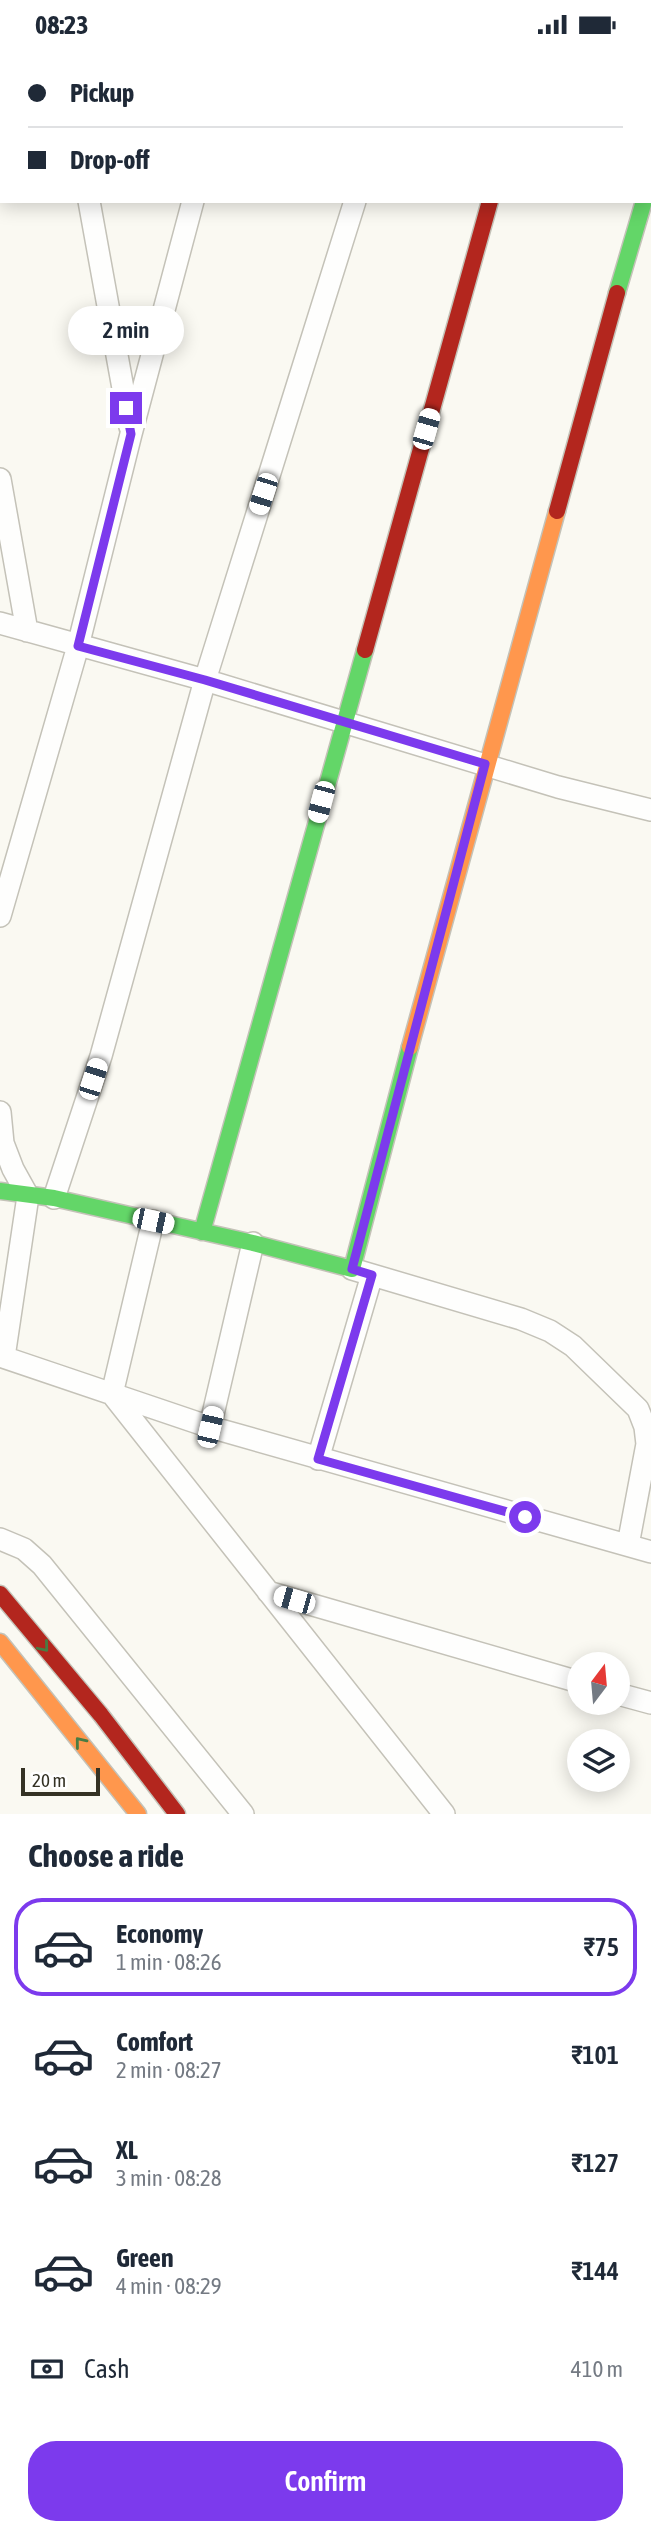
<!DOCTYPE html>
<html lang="en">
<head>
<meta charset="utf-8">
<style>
	body { margin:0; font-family:"Asap Condensed",sans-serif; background:#f6f6f7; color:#1f2937; height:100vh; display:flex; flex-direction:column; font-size:26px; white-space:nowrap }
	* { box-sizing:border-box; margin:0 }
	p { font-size:23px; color:#747a83 }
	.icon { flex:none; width:38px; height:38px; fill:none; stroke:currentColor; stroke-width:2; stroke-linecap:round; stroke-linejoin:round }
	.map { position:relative; height:1765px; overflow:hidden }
	.details { display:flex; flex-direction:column; background:#fff; flex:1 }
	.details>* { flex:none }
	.top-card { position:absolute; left:0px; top:0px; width:651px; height:154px; box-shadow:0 4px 18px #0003; display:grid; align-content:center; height:154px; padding:0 28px; background:#fff }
	.needle { width:46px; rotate:16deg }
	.fabs { position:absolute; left:567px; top:1603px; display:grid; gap:14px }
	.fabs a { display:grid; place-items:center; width:63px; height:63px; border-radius:50%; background:#fff; box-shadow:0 4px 18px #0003; font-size:35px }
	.scale { position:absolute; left:21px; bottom:18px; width:79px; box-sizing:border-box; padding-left:7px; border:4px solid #343224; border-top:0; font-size:19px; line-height:24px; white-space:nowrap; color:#343224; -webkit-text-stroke:5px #fff; paint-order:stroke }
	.end { position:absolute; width:32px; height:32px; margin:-16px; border:9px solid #7c3aed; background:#fff; box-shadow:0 0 0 4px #fff }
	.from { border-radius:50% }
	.bubble { position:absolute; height:49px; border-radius:24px; background:#fff; box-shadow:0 4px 18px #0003; font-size:23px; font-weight:600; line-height:49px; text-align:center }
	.car { position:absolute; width:21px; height:42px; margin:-21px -10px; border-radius:9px; box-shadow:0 0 5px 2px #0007; background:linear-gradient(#fff 24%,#345 0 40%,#fff 0 76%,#345 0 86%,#fff 0) }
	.top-card b { display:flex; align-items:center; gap:24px; height:66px; font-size:26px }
	.top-card b+b { border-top:2px solid #e0e1e3 }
	.top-card i { width:18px; height:18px; background:#1f2937 }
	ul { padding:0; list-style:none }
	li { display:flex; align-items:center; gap:21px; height:98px; margin:0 14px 10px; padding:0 14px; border:4px solid transparent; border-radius:28px }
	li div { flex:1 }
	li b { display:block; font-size:26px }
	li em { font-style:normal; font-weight:600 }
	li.active { border-color:#7c3aed }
	li>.icon { width:63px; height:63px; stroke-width:1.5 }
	h2 { padding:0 28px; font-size:32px; line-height:84px }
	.pay { display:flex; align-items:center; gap:18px; height:77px; padding:0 28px; font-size:26px }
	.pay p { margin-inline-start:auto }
	.button { display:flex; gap:14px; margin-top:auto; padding:14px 28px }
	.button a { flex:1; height:80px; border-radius:28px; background:#7c3aed; color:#fff; font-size:28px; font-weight:600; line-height:80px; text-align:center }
	.status { display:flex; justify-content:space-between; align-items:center; height:49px; padding:0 35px; background:#fff; direction:ltr }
	.status svg { height:19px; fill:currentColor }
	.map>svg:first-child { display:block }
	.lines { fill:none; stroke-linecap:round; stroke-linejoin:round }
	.street-casing { stroke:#c4c2b8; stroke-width:24 }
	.fast-casing { stroke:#c4c2b8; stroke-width:19 }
	.slow-casing { stroke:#c4c2b8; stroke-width:19 }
	.jam-casing { stroke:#c4c2b8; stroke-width:19 }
	.street { stroke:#fefefd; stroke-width:21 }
	.fast { stroke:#63d668; stroke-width:16 }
	.slow { stroke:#ff974d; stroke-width:16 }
	.jam { stroke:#b3261e; stroke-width:16 }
	.oneway { stroke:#497c43 }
	.route { stroke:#7c3aed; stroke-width:9 }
</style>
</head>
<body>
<div class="status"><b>08:23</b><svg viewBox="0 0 49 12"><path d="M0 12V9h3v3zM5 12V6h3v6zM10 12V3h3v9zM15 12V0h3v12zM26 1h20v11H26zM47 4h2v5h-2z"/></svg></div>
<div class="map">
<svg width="651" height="1765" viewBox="0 0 651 1765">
	<rect width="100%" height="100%" fill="#faf9f2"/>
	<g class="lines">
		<defs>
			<path id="street" d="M62,0V2
				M208,0V2
				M536,2V0
				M649,135L651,129
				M89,152L130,378
				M0,430L27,582
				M0,574L205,631L558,738L651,761
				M0,867L78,597L131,385L193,152
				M0,1063L3,1094L13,1120L28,1147L4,1308
				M54,1149L101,1007L205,631L355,152
				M153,1172L112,1345L444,1765
				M352,1220L521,1270L550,1282L573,1297L638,1360L645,1378L647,1395L628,1496
				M0,1307L210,1378L651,1503
				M210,1378L253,1194
				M318,1410L372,1226
				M0,1490L24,1500L42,1516L243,1765
				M268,1543L579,1633
				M618,1645L651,1654"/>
			<path id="fast" d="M617,244L644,152
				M0,1142L54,1149L253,1194L352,1220L410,998
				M202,1183L365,601"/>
			<path id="slow" d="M410,998L557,462
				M0,1593L138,1765"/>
			<path id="jam" d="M557,462L617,244
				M365,601L490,152
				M0,1545L101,1666L177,1765"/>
		</defs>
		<use href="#street" class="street-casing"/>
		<use href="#fast" class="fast-casing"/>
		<use href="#slow" class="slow-casing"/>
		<use href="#jam" class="jam-casing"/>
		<use href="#street" class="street"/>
		<use href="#fast" class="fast"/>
		<use href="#slow" class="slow"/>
		<use href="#jam" class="jam"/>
	</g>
	<defs><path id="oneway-chevron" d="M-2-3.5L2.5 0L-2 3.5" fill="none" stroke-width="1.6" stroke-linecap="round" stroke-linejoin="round" transform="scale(1.75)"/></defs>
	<g class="oneway">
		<use href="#oneway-chevron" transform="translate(44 1598) rotate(50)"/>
		<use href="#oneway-chevron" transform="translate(80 1693) rotate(-129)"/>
	</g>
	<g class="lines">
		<path class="route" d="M126,359L131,385L78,597L205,631L485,715L352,1220L372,1226L318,1410L525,1468"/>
	</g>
</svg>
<div class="fabs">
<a><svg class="needle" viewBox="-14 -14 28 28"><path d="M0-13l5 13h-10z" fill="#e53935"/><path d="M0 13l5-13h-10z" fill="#747a83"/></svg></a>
<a><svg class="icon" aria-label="layers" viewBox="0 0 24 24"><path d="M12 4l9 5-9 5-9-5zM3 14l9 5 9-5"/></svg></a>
</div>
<div class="scale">20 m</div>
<i class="end from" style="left:525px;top:1468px"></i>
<i class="end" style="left:126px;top:359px"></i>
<div class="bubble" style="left:68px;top:257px;width:116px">2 min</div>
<i class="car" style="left:426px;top:380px;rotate:16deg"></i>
<i class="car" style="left:263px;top:445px;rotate:198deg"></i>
<i class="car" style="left:321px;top:753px;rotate:195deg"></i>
<i class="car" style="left:93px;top:1030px;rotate:18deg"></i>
<i class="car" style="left:153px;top:1172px;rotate:102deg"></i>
<i class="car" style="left:210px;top:1378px;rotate:13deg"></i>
<i class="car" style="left:294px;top:1551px;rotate:286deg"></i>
<div class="top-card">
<b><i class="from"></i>Pickup</b>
<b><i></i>Drop-off</b>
</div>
</div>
<section class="details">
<h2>Choose a ride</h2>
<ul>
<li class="active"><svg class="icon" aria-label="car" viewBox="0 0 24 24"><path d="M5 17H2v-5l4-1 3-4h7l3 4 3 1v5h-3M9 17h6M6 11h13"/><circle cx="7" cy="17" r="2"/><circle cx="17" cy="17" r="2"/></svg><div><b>Economy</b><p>1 min · 08:26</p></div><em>₹75</em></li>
<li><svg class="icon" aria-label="car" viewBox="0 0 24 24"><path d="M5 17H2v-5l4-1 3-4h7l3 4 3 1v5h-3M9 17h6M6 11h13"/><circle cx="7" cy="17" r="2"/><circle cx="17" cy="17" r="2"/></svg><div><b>Comfort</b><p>2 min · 08:27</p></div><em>₹101</em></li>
<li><svg class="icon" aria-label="car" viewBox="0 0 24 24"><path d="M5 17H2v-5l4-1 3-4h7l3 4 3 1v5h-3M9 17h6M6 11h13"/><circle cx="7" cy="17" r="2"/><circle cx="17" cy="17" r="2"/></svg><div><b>XL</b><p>3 min · 08:28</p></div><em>₹127</em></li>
<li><svg class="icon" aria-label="car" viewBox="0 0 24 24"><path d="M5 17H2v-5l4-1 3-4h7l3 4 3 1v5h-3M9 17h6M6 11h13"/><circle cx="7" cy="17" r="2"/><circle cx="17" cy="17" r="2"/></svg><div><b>Green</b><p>4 min · 08:29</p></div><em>₹144</em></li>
</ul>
<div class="pay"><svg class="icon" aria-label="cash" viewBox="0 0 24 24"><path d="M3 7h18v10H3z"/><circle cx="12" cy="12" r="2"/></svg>Cash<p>410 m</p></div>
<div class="button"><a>Confirm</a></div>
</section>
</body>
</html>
